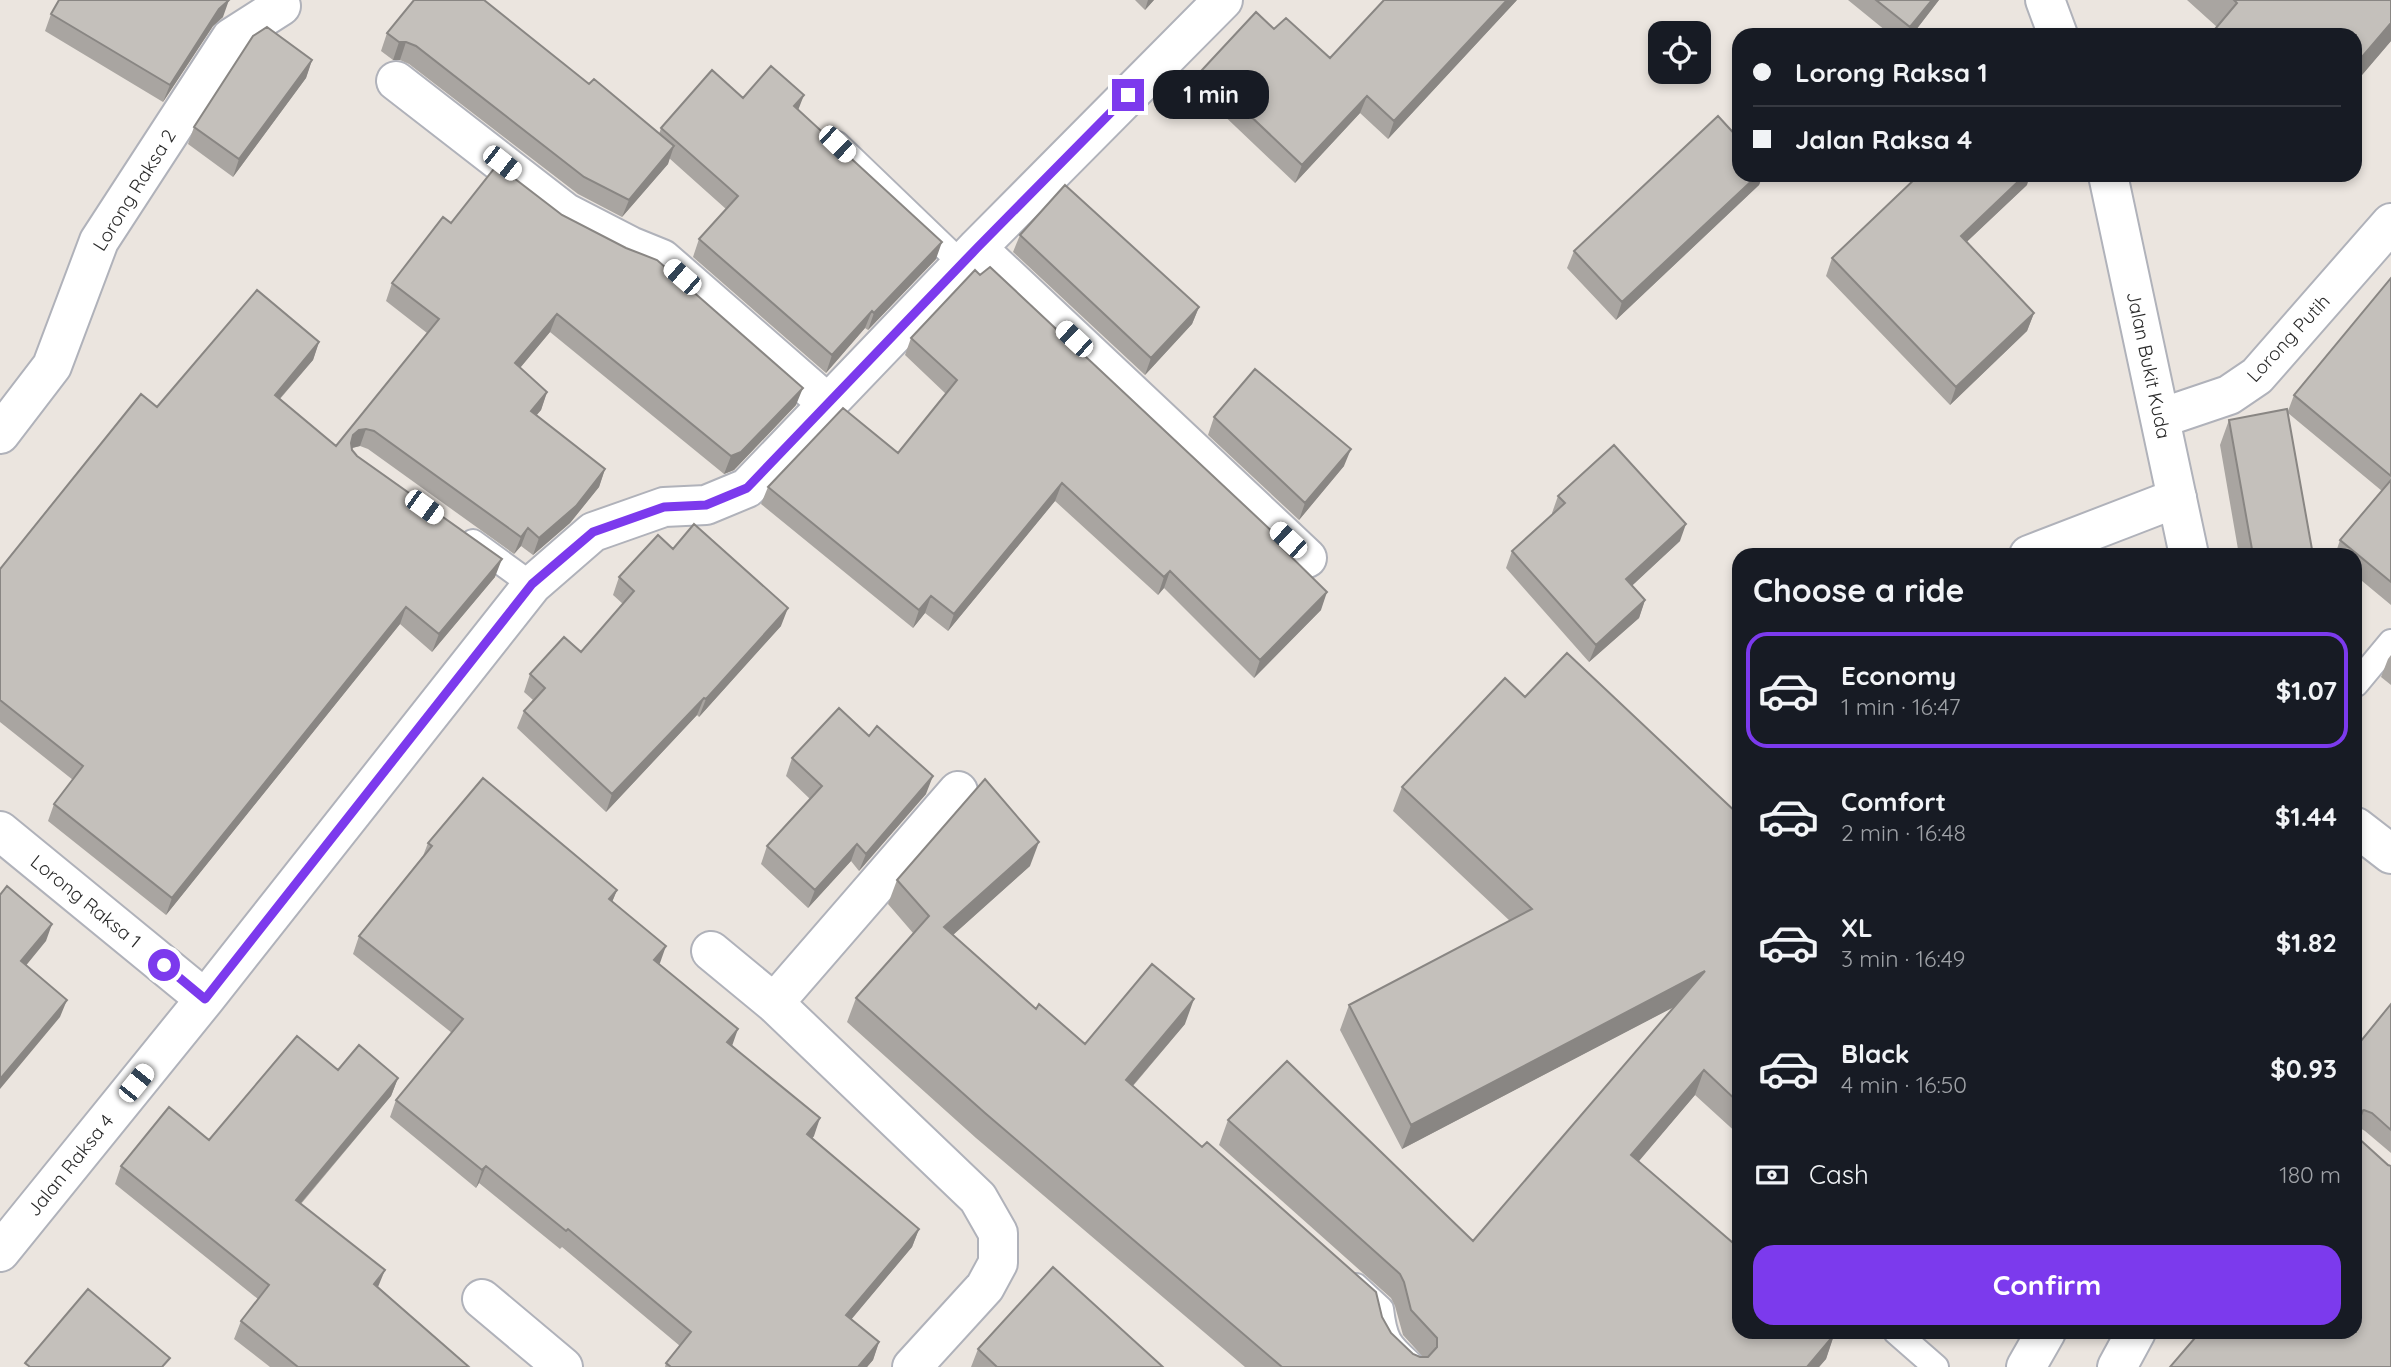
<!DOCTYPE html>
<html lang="en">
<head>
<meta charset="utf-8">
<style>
	body { margin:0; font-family:Quicksand,sans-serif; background:#242831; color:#f1f3f6; height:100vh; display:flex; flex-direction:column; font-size:26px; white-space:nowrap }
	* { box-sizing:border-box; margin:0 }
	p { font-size:23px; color:#9ea1a6 }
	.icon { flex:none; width:38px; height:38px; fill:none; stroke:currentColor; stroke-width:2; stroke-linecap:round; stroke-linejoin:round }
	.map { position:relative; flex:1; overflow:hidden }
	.sheet { position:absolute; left:1732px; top:548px; width:630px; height:791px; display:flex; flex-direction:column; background:#171b24; border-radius:21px; box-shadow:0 4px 10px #0003 }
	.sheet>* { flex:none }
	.guide { position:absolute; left:1732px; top:28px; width:630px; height:154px; border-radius:21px; box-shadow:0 4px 10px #0003; display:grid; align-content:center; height:154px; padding:0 21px; background:#171b24 }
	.controls { position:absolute; left:1648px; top:21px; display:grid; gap:14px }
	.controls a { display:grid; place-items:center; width:63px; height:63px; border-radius:14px; background:#171b24; box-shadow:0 4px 10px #0003; font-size:35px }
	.end { position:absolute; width:32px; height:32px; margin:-16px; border:9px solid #7c3aed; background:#fff; box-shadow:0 0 0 4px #fff }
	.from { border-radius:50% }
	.bubble { position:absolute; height:49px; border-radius:21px; background:#171b24; box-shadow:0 4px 10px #0003; font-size:23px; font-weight:700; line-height:49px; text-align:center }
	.car { position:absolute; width:21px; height:42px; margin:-21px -10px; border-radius:9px; box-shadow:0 0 5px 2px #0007; background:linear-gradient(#fff 24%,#345 0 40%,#fff 0 76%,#345 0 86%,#fff 0) }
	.guide b { display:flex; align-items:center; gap:24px; height:66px; font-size:26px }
	.guide b+b { border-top:2px solid #363941 }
	.guide i { width:18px; height:18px; background:#f1f3f6 }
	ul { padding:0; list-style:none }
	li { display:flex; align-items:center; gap:21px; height:116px; margin:0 14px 10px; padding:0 7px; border:4px solid transparent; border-radius:21px }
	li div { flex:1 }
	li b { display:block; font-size:26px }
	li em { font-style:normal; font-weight:700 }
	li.on { border-color:#7c3aed }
	li>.icon { width:63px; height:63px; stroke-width:1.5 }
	h2 { padding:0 21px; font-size:32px; line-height:84px }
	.pay { display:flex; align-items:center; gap:18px; height:77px; padding:0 21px; font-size:26px }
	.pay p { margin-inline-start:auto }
	.primary-button { display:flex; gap:14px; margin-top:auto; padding:14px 21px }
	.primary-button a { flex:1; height:80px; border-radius:21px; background:#7c3aed; color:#fff; font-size:28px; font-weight:700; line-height:80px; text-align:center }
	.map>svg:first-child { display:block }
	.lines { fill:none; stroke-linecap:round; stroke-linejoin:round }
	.service-casing { stroke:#b0b2ba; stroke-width:28 }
	.minor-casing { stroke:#b0b2ba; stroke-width:42 }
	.tertiary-casing { stroke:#b0b2ba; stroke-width:42 }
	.service { stroke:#fff; stroke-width:24 }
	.minor { stroke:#fff; stroke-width:38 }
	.tertiary { stroke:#fff; stroke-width:38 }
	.wall { fill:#a9a5a1 }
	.shaded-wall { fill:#898683 }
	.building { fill:#c4c0bb; stroke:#898683; stroke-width:2 }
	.route { stroke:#7c3aed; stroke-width:9 }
	.labels { text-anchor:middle; stroke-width:6; stroke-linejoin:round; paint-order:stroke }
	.street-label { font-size:19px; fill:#2b2b2b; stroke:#fff }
</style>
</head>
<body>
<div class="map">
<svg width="2391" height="1367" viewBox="0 0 2391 1367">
	<rect width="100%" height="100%" fill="#ebe5df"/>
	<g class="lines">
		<defs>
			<path id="service" d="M837,144L963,265
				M473,542L532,585
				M2356,684L2391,642
				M1356,1286L1381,1309C1385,1343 1390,1345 1414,1367
				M1896,1332L1936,1367"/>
			<path id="minor" d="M396,81L566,213L630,246L662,259L827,403
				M977,248L1307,558
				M2161,418L2229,395L2257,376L2391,223
				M0,434L52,366L99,241L231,38L281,6
				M2029,555L2177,498
				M2356,827L2391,854
				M0,831L205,999
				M711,951L774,1003L978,1198L998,1233V1263L985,1287L912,1367
				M774,1003L958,791
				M0,1252L205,999L532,585L593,532L664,507L706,505L747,488L977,248L1223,0
				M482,1299L563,1367
				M2117,1367L2136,1332"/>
			<path id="tertiary" d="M2045,0L2058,35
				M2108,175L2189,555
				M2026,1367L2046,1332"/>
		</defs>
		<use href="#service" class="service-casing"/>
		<use href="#minor" class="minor-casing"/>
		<use href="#tertiary" class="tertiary-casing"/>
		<use href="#service" class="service"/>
		<use href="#minor" class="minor"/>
		<use href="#tertiary" class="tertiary"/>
	</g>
	<path class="wall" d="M1135,0H1154L1145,10Z
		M1517,0L1388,139L1360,113L1295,183L1195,88L1202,70L1274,29L1330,58Z
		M1848,0H1939L1912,35H1891Z
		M2187,0H2391V41L2356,82V35L2217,27Z
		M51,14L223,17L213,26L163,102L45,31Z
		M387,33L589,84L659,134L661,128L743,98L798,110L936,259L868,330L865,328L826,373L693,257L699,239L726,209L669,158L668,164L622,217L578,194L409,64L400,60H393L381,51Z
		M312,60L306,78L233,177L188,144L194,127Z
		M1740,175H1763L1759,185L1616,320L1567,268L1574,251Z
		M2027,185L1966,242L2034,313L2027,331L1950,405L1826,276L1832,258Z
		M451,223L796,405L734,470L724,474L550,332L520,368L547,392L541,410L536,415L605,469L599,487L570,523L533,555L521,546L514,554L368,449L360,446L352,448V450L357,456L495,577L432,652L400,624L166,915L48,821L54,804L73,780L0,722V569L157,407L319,342L313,360L280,399L336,446L427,333L386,301L392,283Z
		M1020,235L1199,307L1192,324L1145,375L1013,252Z
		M2391,278V605L2356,576V555H2335L2340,540L2382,491L2288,413L2313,555H2239L2220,445L2229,420L2288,411L2294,395Z
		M911,338L1277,536L1276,541L1321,610L1254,678L1164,588L1158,595L1055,501L948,631L925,613L913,628L761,504L768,487L898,453L946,394L905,355Z
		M1214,417L1344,466L1299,520L1208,435Z
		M1558,496L1680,541L1632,585L1645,600L1639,618L1589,662L1506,568L1512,551L1553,514L1552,513Z
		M673,549L781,626L699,717L697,715L606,812L517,728L524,711L533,700L524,692L530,674L581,652L623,604L613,595L619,577Z
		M2391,655V685L2381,677L2388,659Z
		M1525,697L1740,816V1136L1695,1095L1638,1161L1740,1332L1834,1335L1826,1359L1819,1367H1245L976,1138L847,1022L856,998L913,933L888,904L897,880L1030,866L953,935L1036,1009L1085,1044L1185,1024L1133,1086L1382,1317L1391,1333L1413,1354L1420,1357H1423L1403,1335L1395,1306L1391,1298L1219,1145L1228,1120L1473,1241L1675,1006L1402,1149L1340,1030L1349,1005L1510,921L1393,811L1402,787Z
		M792,758L926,794L859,871L851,861L808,908L761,864L767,846L810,799L786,776Z
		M428,843L617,890L612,902L659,964L814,1136L812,1138L919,1229L912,1247L851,1319L879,1342L873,1360L867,1367H665L666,1363L680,1346L562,1247L560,1249L479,1183L476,1188L390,1117L396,1100L452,1033L353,954L359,936L423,856Z
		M2391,1004V1153L2365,1131L2358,1127L2356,1128V1047Z
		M338,1070L398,1078L391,1096L301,1204L378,1288L469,1367H270L234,1339L241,1321L258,1299L115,1184L121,1166L209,1140Z
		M978,1349L1163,1367H971Z"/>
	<path class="shaded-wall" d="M229,0L223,17L213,26L163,102L170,85L219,9Z
		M1148,0H1154L1145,10Z
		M1507,0H1517L1388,139L1394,121Z
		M1932,0H1939L1912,35H1907L1910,27Z
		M2391,23V41L2356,82V64Z
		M399,42H406L400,60H393Z
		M312,60L306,78L233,177L239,159Z
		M804,95L797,113L794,106Z
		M1367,96L1360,113L1295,183L1302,165Z
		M674,146L668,164L622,217L629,200Z
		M1758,175H1763L1759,185L1616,320L1622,302Z
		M2025,175H2030L2027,185L1954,254L1961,236Z
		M942,242L936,259L868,330L874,313Z
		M1199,307L1192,324L1145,375L1151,358Z
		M872,311L865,328L826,373L832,355Z
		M2034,313L2027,331L1950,405L1956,387Z
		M557,314L550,332L509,381L515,363Z
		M319,342L313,360L268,412L275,395Z
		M803,388L796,405L734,470L724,474L731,456Z
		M547,392L541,410L525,429L531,411Z
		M366,429L360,446L352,448L347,453L353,435L359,430Z
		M1351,449L1344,466L1299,520L1305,503Z
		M605,469L599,487L570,523L533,555L539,538Z
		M1062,483L1055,501L948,631L954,614Z
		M1686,524L1680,541L1620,597L1626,579Z
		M528,528L521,546L514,554L521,537Z
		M502,559L495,577L432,652L439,634Z
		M1170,571L1164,588L1158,595L1164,577Z
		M1327,592L1321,610L1254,678L1260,660Z
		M931,596L925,613L913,628L919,610Z
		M1645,600L1639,618L1589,662L1596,645Z
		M406,607L400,624L166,915L172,898Z
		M788,608L781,626L699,717L706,699Z
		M704,698L697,715L606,812L612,794Z
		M933,776L926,794L859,871L866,854Z
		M1039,842L1030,866L935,951L944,927Z
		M857,844L851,861L808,908L815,890Z
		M617,890L610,907L609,899Z
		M52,924L46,941L15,979L21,961Z
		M666,946L660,963L648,977L654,960Z
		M1705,971L1697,995L1402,1149L1411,1125Z
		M1194,999L1185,1024L1117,1104L1126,1080Z
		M67,1000L60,1017L0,1089V1079Z
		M738,1029L732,1046L727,1042Z
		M1704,1070L1695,1095L1623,1180L1631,1155Z
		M398,1078L391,1096L289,1217L296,1200Z
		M2364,1110L2358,1127L2356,1128V1113Z
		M820,1118L814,1136L801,1152L807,1134Z
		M486,1166L479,1183L476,1188L482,1170Z
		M919,1229L912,1247L840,1333L846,1315Z
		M385,1270L378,1287L367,1302L374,1284Z
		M1834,1335L1826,1359L1819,1367H1807Z
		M879,1342L873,1360L867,1367H858Z"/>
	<path class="building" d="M59,0H229L219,9L170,85L51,14Z
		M414,0H484L589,84L594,79L674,146L629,200L584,177L416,46L406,42H399L387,33Z
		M1384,0H1507L1394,121L1367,96L1302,165L1202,70L1256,12L1274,29L1286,18L1330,58Z
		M1876,0H1932L1910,27Z
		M2234,0H2391V23L2356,64V35H2210L2237,3Z
		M267,27L312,60L239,159L194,127L253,36Z
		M771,66L804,95L794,106L942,242L874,313L872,311L832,355L699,239L738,196L661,128L712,70L743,98Z
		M1718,116L1740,140V175H1758L1622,302L1574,251Z
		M497,165L562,215L626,248L657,260L803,388L741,452L731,456L557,314L515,363L547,392L531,411L605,469L576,506L539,538L528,528L521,537L374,431L366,429L359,430L353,435L351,443L352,450L357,456L502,559L439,634L406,607L172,898L54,804L83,766L0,700V569L141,394L157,407L257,290L319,342L275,395L336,446L439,319L392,283L443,217L451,223Z
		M1919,175H2025L1961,236L2034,313L1956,387L1832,258Z
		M1065,185L1199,307L1151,358L1020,235Z
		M990,267L1277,536L1274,540L1327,592L1260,660L1170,571L1164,577L1062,483L954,614L931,596L919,610L768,487L843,408L898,453L957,380L911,338L975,270L980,275Z
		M2391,278V476L2294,395Z
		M1255,369L1351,449L1305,503L1214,417Z
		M2287,409L2313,555H2253L2229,420Z
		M1614,445L1686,524L1626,579L1645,600L1596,645L1512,551L1565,503L1558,496Z
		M2391,480V582L2340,540Z
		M694,524L788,608L706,699L704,698L612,794L524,711L545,688L530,674L564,637L581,652L634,591L619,577L658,535L673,549Z
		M1567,653L1740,816V1104L1704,1070L1631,1155L1740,1249V1332H1831L1834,1335L1807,1367H1282L985,1113L856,998L929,916L897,880L985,779L1039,842L944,927L1036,1009L1039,1004L1085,1044L1152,964L1194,999L1126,1080L1202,1147L1207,1142L1376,1292L1382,1317L1391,1333L1413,1354L1420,1357H1428L1437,1347V1338L1411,1310L1404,1282L1400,1274L1228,1120L1287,1061L1473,1241L1705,971L1411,1125L1349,1005L1532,909L1402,787L1505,678L1525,697Z
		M839,708L869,736L877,726L933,776L866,854L857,844L815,890L767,846L822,786L792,758Z
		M483,778L617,890L609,899L666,946L654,960L738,1029L727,1042L820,1118L807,1134L919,1229L846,1315L879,1342L858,1367H671L666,1363L691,1332L568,1229L566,1231L486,1166L482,1170L396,1100L463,1019L359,936L432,846L428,843Z
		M7,886L52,924L21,961L67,1000L0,1079V895Z
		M2391,1004V1130L2372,1113L2364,1110L2356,1113V1047Z
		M297,1036L338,1070L359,1045L398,1078L296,1200L385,1270L374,1284L469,1367H298L241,1321L269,1285L121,1166L169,1107L209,1140Z
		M2356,1136L2388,1165L2391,1166V1367H2170L2200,1332H2356Z
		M1053,1267L1163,1367H997L978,1349Z
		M88,1289L170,1358L162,1367H30L25,1363Z"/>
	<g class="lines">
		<path class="route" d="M164,965L205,999L532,584L593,532L664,507L706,505L747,488L977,248L1128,95"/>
	</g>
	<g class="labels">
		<g class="street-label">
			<text transform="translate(134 190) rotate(-58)" y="7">Lorong Raksa 2</text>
			<text transform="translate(2288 338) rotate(-47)" y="7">Lorong Putih</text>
			<text transform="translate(2149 365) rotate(78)" y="7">Jalan Bukit Kuda</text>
			<text transform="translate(86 901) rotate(39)" y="7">Lorong Raksa 1</text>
			<text transform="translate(70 1165) rotate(-51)" y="7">Jalan Raksa 4</text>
		</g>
	</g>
</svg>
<div class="controls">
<a><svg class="icon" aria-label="locate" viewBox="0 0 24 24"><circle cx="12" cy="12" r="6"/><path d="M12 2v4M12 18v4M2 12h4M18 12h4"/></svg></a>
</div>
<i class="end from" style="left:164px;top:965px"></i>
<i class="end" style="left:1128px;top:95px"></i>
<div class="bubble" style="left:1153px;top:70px;width:116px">1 min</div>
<i class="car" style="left:837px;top:144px;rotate:134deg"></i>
<i class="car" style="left:502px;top:163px;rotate:128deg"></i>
<i class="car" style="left:682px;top:277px;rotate:311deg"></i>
<i class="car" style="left:1074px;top:339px;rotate:313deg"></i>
<i class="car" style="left:424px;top:507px;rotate:126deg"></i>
<i class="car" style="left:1288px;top:540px;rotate:313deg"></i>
<i class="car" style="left:136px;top:1083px;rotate:39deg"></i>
<div class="guide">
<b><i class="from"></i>Lorong Raksa 1</b>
<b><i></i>Jalan Raksa 4</b>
</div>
<section class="sheet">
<h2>Choose a ride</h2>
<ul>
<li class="on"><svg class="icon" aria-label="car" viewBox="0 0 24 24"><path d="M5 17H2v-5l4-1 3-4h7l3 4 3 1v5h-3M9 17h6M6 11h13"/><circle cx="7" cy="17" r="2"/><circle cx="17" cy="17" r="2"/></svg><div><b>Economy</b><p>1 min · 16:47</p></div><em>$1.07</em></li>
<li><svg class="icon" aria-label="car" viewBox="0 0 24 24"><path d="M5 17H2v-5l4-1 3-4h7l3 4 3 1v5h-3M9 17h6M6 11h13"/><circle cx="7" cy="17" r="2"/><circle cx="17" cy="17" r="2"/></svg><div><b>Comfort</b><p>2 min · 16:48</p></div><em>$1.44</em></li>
<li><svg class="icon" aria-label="car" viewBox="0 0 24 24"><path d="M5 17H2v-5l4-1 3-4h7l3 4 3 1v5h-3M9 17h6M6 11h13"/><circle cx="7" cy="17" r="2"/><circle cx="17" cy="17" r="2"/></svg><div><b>XL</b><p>3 min · 16:49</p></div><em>$1.82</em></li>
<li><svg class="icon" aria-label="car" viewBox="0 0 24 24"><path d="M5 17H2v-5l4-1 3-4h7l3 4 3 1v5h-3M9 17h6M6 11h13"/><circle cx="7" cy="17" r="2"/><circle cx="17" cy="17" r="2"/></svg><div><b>Black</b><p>4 min · 16:50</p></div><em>$0.93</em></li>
</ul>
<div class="pay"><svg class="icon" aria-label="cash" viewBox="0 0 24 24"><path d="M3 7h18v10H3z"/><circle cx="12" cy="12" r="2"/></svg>Cash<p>180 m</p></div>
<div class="primary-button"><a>Confirm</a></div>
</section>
</div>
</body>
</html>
